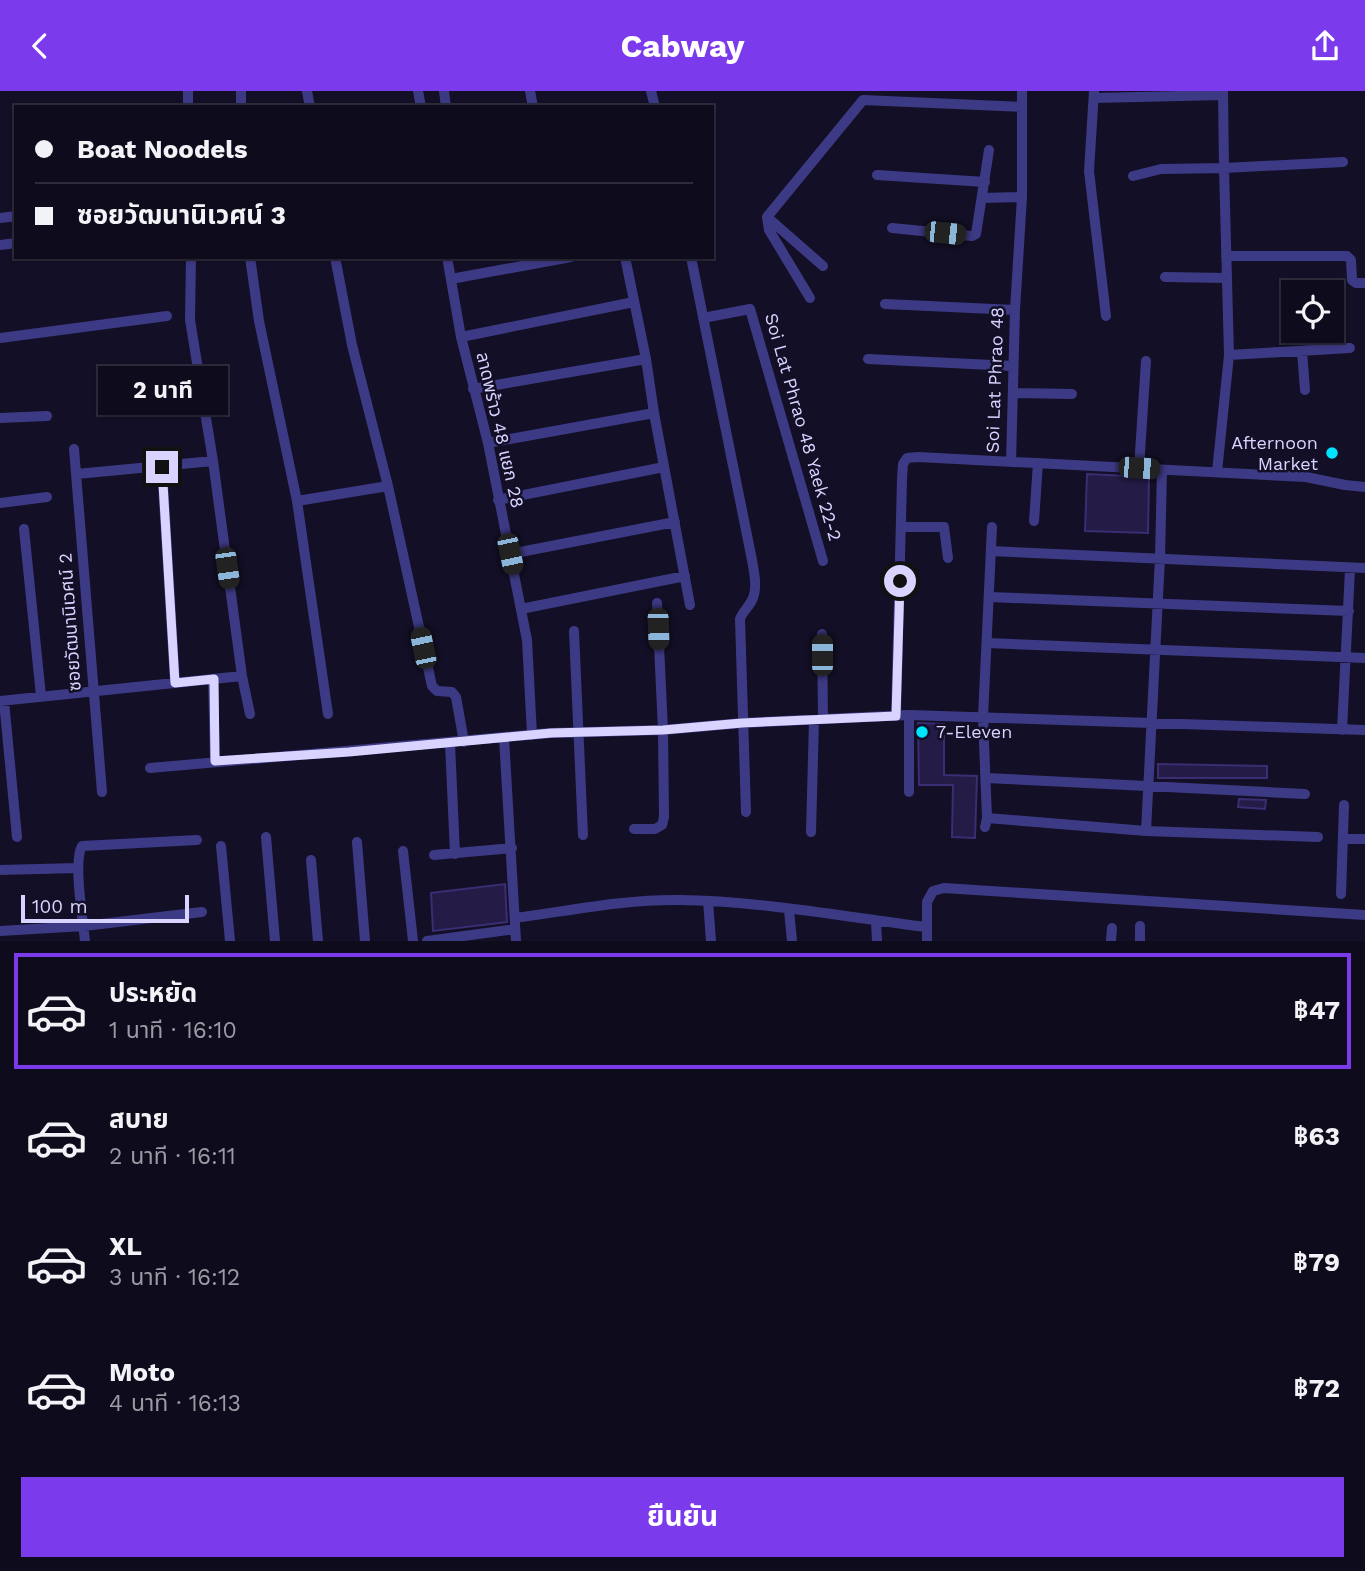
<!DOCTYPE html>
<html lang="th">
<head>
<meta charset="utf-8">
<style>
	body { margin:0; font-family:"Work Sans","Noto Sans Thai",sans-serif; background:#1c1929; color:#f1f3f6; height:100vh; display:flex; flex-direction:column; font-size:26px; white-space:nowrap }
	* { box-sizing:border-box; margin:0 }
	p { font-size:23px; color:#9b9ba3 }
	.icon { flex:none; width:38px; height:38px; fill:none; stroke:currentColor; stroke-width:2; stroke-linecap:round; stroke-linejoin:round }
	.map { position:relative; height:850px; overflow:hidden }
	.sheet { display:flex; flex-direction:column; background:#0e0b1c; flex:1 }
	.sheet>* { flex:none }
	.banner { position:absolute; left:14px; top:14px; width:700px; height:154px; border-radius:0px; box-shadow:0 2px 5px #0004,0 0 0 2px #2e2b3b; display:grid; align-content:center; height:154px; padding:0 21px; background:#0e0b1c }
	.controls { position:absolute; left:1281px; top:189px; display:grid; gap:14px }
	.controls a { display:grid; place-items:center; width:63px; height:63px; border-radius:0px; background:#0e0b1c; box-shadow:0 2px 5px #0004,0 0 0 2px #2e2b3b; font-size:35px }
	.scale { position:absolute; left:21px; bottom:18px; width:168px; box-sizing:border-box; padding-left:7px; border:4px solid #d9d4ff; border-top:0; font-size:19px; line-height:24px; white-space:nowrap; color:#d9d4ff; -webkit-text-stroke:5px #130f26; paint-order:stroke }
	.end { position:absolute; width:32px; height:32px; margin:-16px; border:9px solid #d9d4ff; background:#111; box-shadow:0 0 0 4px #111 }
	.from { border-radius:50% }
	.bubble { position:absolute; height:49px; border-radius:0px; background:#0e0b1c; box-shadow:0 2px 5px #0004,0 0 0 2px #2e2b3b; font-size:23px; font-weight:700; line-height:49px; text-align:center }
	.car { position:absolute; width:21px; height:42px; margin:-21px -10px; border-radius:9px; box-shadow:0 0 5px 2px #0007; background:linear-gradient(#222 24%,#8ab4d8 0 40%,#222 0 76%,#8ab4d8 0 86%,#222 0) }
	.banner b { display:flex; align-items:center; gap:24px; height:66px; font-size:26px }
	.banner b+b { border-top:2px solid #2e2b3b }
	.banner i { width:18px; height:18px; background:#f1f3f6 }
	ul { padding:12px 0 0; list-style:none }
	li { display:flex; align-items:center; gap:21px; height:116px; margin:0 14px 10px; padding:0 7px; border:4px solid transparent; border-radius:0px }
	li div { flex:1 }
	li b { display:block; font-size:26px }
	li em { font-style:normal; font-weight:700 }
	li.current { border-color:#7c3aed }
	li>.icon { width:63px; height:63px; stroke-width:1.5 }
	.action { display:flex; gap:14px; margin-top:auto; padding:14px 21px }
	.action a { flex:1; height:80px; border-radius:0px; background:#7c3aed; color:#fff; font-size:28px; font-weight:700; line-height:80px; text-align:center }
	header { display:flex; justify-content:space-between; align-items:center; height:91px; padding:0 21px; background:#7c3aed; color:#fff; font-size:32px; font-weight:700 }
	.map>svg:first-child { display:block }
	.building { fill:#241b47; stroke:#3b2d73; stroke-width:2 }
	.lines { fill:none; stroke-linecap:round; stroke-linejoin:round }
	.street { stroke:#3d3a85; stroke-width:10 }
	.route { stroke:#d9d4ff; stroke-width:9 }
	.poi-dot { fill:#00e5ff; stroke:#130f26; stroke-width:2.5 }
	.labels { text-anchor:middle; stroke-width:5; stroke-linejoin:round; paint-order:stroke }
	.street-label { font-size:18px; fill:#d9d4ff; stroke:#130f26 }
	.poi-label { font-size:18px; fill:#d9d4ff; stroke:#130f26; text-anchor:end }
</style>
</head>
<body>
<header><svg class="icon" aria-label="back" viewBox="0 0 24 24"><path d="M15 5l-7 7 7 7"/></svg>Cabway<svg class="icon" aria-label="share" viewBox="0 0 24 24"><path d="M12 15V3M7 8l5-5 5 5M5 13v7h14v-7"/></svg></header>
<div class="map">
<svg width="1365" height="850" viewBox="0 0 1365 850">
	<rect width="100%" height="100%" fill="#130f26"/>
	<path class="building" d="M1087,383L1149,386L1148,442L1085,440Z
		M918,632L944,633V684L977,685L975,747L952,746L953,694H919Z
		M1158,673L1267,675V687H1158Z
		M1239,708L1266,709L1265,718L1238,716Z
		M505,793L507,831L433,840L431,802Z"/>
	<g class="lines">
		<path class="street" d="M188,0V16
			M307,0L310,16
			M418,0L421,16
			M444,0L446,16
			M530,0L533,16
			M651,0L655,16
			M1094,0L1089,80L1106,225
			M1094,7L1223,4
			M241,16V0
			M877,84L985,91
			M1133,85L1161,78L1224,77L1223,0
			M982,107L1022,106
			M767,126L769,139L810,207
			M0,127L16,125
			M892,137L972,145L976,143L989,59
			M0,154L16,152
			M1226,165H1347L1351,169L1352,189L1356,192H1365
			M191,166L190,229L213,370L242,585L250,623
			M250,166L259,230L297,410L328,623
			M335,166L352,254L388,395L432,595L437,600L452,601L456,606L464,651
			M447,166L461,246L488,352L527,549L532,644
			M625,166L646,268L654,322L690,514
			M691,166L752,469C754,481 758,498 752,509C749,516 743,520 740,528L746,721
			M823,175L767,126L863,9L1022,16
			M1165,186L1227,187
			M451,188L571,166
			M885,213L1015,219
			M703,227L750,218L823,470
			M461,246L634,211
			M0,247L167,225
			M1302,260L1305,299
			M1229,264L1350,257
			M868,268L1013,275
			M473,298L646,268
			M1013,302L1072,303
			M0,327L47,325
			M488,352L654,322
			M74,358L102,701
			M1011,371L1015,219L1022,106V0
			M162,376L175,592
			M1139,377L1146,270
			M1217,381L1229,264L1224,77L1343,71
			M77,383L213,370
			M498,409L664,376
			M297,410L388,395
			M0,412L47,406
			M1034,430L1038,372
			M901,436H944L948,467
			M24,438L41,605
			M991,460L1365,477
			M510,463L675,431
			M989,506L1349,520
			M521,518L685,485
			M574,540L583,744
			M822,543L823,628
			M987,552L1365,567
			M213,588L215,670
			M0,610L242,585
			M4,610L17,746
			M909,624V701
			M896,625L902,388L903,373L907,367L918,366L1306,386L1345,394L1365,396
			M1342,639L1350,478
			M504,647L516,850
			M450,652L455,763
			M150,677L551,642L663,639L742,632L909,624L1365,639
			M986,687L1305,703
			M987,727L1146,740L1318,746
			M985,736L987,727L983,626L992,436
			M634,738H655L662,734L664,726L663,639L657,512
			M1146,740L1160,467L1162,379
			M811,741L814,629
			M266,746L275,850
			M1344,748H1365
			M357,751L365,850
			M221,755L230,850
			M403,760L413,850
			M434,764L512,757
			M311,769L318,850
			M0,779L78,777
			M1341,803L1344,714
			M708,810L711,850
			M789,819L792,850
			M515,827C569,820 625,808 680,809C762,810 845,826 926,836
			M876,830L877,850
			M0,840L84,835L202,821
			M85,850C83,829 73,770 82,755L197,749
			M427,850L515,838
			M927,850V811L933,800L944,797L1365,824
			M1111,850L1112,837
			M1140,850V835"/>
	</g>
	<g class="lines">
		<path class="route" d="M162,376L175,592L214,588L215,670L349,661L551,642L663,639L742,632L896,625L900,490"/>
	</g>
	<g class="poi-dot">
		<circle cx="1332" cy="362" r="7"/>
		<circle cx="922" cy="641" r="7"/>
	</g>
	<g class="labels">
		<g class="street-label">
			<text transform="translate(995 289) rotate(-88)" y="6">Soi Lat Phrao 48</text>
			<text transform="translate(803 336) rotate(74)" y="6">Soi Lat Phrao 48 Yaek 22-2</text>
			<text transform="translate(500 339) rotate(77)" y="6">ลาดพร้าว 48 แยก 28</text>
			<text transform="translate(70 531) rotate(-94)" y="6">ซอยวัฒนานิเวศน์ 2</text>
		</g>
		<g class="poi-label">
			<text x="1318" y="358">Afternoon<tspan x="1318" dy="21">Market</tspan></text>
			<text x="936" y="647" text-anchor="start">7-Eleven</text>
		</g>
	</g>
</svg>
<div class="controls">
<a><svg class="icon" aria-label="locate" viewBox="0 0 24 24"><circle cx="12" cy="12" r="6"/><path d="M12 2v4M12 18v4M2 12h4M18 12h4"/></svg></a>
</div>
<div class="scale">100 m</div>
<i class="end from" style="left:900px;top:490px"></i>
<i class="end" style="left:162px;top:376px"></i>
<div class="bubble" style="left:98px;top:275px;width:130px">2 นาที</div>
<i class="car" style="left:945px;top:142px;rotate:96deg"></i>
<i class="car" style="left:1139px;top:377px;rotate:94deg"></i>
<i class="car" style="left:510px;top:463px;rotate:168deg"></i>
<i class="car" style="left:227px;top:477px;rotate:172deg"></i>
<i class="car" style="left:658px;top:538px;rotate:178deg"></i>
<i class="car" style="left:423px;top:557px;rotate:348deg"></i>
<i class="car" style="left:822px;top:564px;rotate:0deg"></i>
<div class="banner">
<b><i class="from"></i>Boat Noodels</b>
<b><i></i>ซอยวัฒนานิเวศน์ 3</b>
</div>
</div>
<section class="sheet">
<ul>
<li class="current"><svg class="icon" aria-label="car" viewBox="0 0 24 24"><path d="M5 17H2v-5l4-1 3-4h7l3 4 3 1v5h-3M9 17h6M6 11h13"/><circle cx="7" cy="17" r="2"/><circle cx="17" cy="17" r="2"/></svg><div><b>ประหยัด</b><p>1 นาที · 16:10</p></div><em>฿47</em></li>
<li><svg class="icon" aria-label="car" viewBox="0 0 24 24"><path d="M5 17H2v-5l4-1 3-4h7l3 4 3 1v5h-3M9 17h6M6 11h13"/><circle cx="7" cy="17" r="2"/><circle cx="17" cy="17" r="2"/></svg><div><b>สบาย</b><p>2 นาที · 16:11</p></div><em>฿63</em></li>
<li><svg class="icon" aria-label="car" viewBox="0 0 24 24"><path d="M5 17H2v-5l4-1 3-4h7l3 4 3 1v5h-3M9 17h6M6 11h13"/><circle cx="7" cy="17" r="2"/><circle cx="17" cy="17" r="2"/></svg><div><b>XL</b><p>3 นาที · 16:12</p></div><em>฿79</em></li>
<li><svg class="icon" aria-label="car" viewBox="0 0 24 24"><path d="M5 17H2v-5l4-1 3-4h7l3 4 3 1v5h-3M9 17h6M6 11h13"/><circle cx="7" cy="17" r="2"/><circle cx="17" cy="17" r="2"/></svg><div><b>Moto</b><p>4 นาที · 16:13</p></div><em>฿72</em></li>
</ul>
<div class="action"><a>ยืนยัน</a></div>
</section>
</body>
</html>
